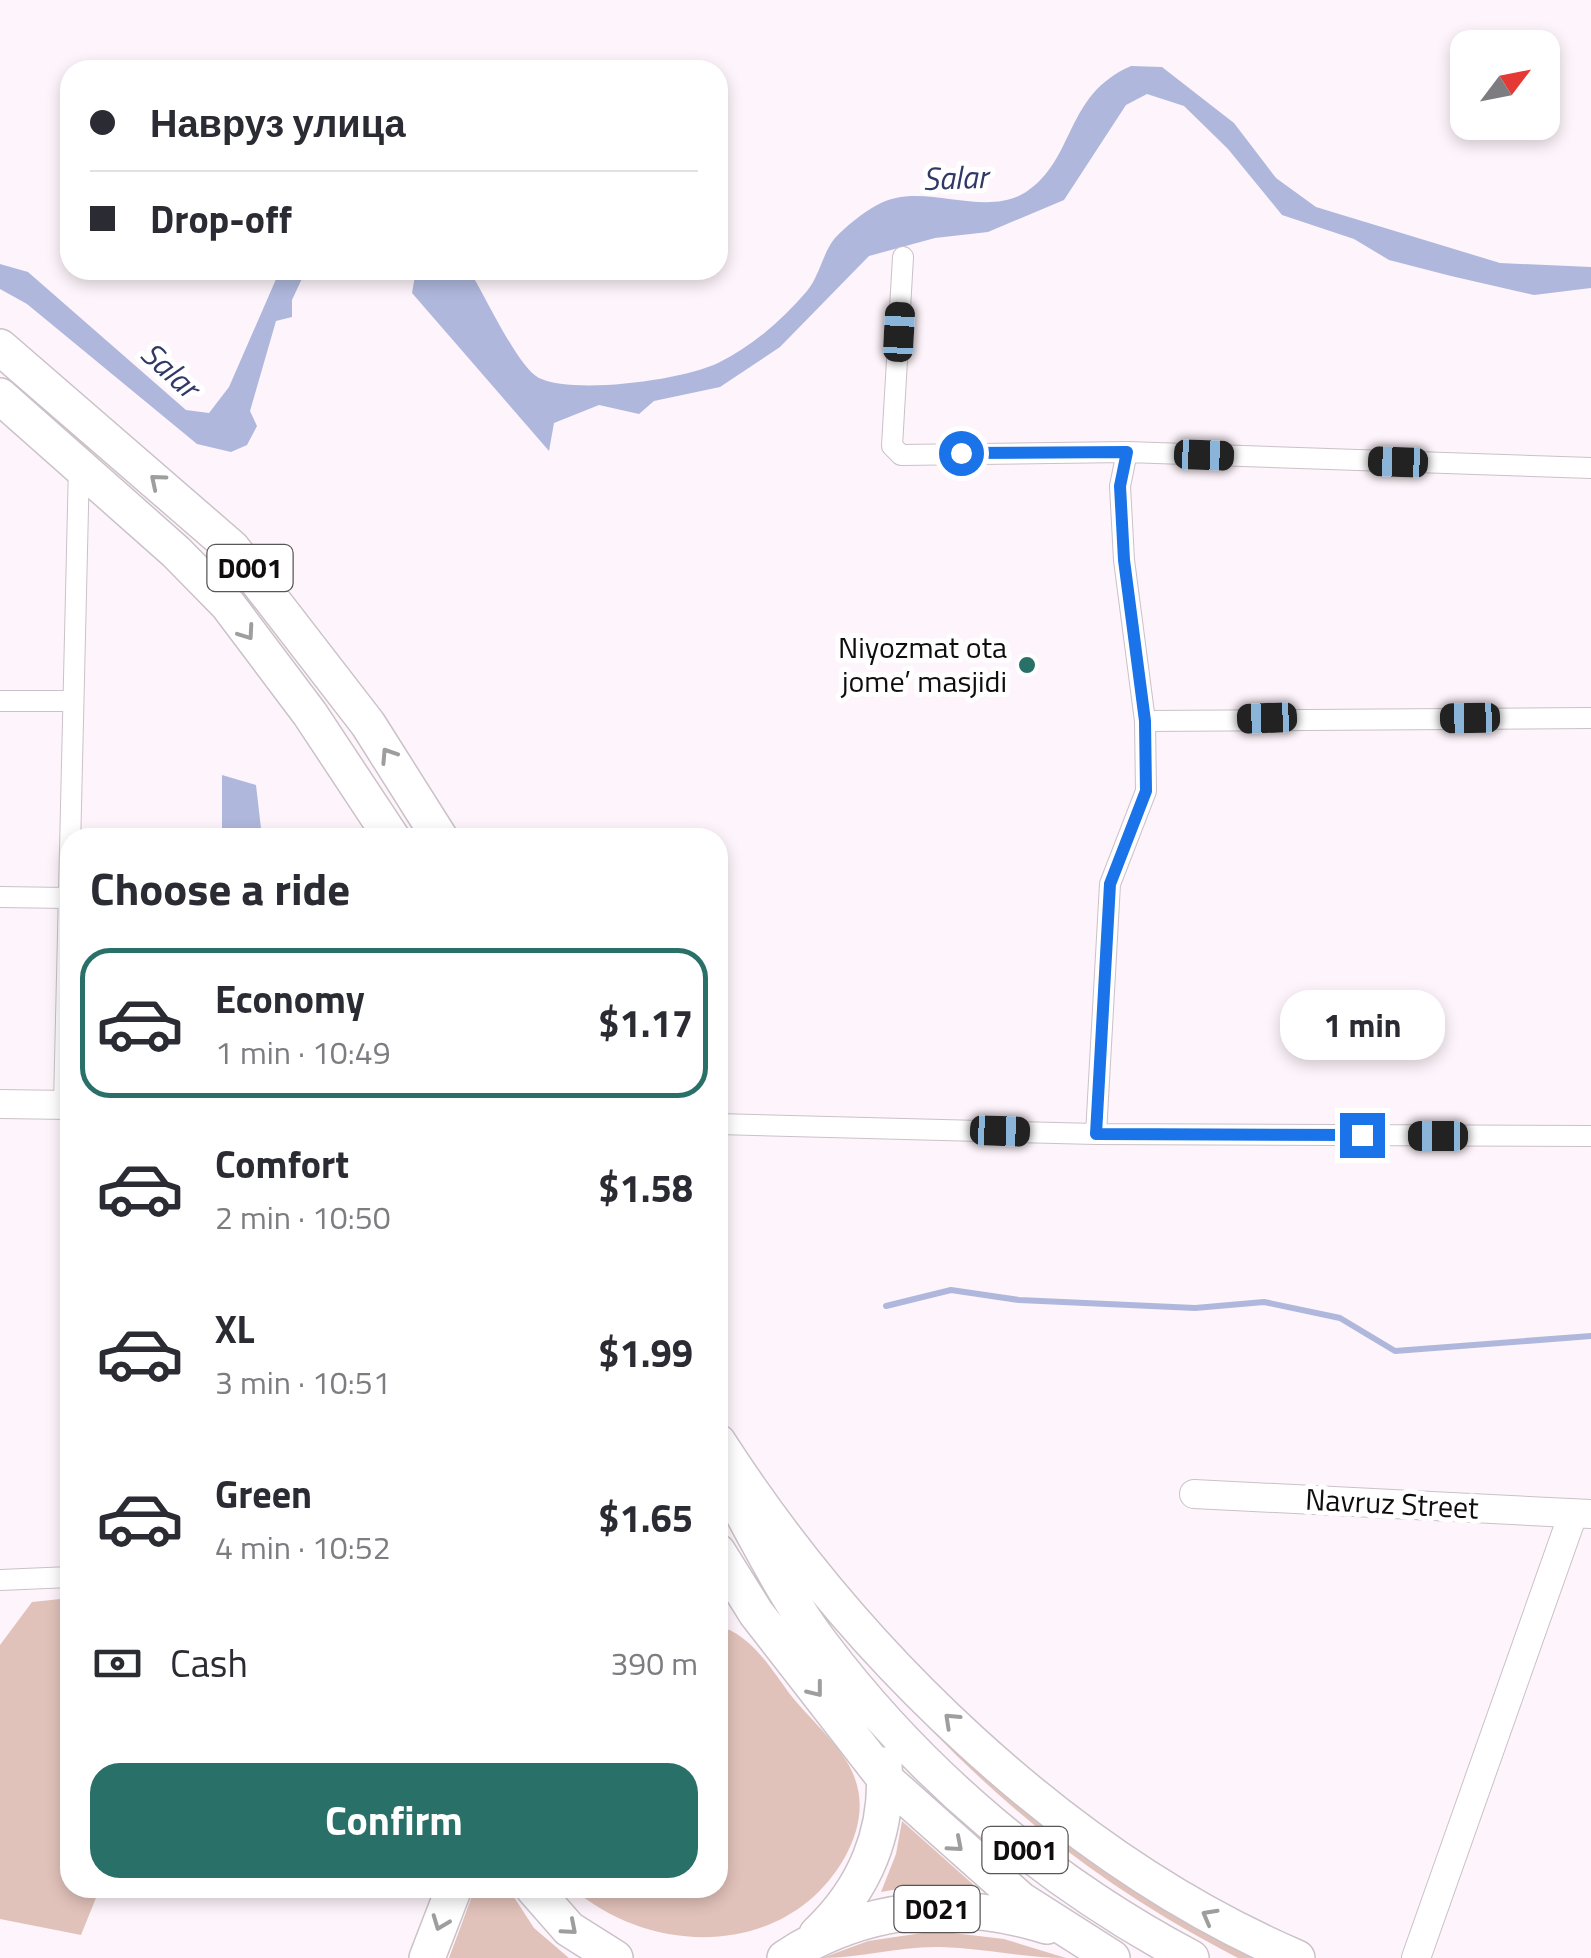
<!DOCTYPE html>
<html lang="en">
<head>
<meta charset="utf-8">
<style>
	body { margin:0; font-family:"Titillium Web",sans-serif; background:#f7f7f7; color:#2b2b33; height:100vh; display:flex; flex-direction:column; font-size:38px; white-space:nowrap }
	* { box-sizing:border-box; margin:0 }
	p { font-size:32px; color:#7c7c81 }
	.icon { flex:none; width:55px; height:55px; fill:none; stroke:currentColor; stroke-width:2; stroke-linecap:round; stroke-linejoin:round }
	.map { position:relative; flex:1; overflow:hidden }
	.sheet { position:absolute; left:60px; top:828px; width:668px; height:1070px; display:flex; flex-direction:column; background:#fff; border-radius:30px; box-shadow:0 5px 15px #0003 }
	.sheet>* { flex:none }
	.banner { position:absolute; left:60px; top:60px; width:668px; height:220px; border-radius:30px; box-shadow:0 5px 15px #0003; display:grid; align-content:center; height:220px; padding:0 30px; background:#fff }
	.needle { width:65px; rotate:58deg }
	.tools { position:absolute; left:1450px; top:30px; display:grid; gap:20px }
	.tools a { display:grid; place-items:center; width:110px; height:110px; border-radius:20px; background:#fff; box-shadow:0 5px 15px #0003; font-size:50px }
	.end { position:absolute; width:45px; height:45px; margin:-22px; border:12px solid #1a73e8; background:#fff; box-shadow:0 0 0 5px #fff }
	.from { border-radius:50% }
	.bubble { position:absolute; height:70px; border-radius:30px; background:#fff; box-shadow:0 5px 15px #0003; font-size:32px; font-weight:700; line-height:70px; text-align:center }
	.car { position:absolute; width:30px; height:60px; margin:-30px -15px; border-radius:12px; box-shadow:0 0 8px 2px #0007; background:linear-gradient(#222 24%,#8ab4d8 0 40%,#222 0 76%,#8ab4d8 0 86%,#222 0) }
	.banner b { display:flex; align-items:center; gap:35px; height:95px; font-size:38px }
	.banner b+b { border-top:2px solid #e1e1e2 }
	.banner i { width:25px; height:25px; background:#2b2b33 }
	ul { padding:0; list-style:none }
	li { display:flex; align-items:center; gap:30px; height:150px; margin:0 20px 15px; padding:0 10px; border:5px solid transparent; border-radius:30px }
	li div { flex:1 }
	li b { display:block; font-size:38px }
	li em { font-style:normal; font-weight:700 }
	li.current { border-color:#297168 }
	li>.icon { width:90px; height:90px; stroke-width:1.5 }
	h2 { padding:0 30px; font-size:45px; line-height:120px }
	.pay { display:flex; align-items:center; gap:25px; height:110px; padding:0 30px; font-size:38px }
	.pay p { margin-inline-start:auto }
	.primary-button { display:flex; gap:20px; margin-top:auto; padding:20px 30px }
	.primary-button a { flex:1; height:115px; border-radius:30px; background:#297168; color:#fff; font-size:40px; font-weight:700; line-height:115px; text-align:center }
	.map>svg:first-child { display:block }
	.green { fill:#e1c2ba }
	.water { fill:#afb8dc }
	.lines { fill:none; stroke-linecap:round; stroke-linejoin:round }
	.stream { stroke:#afb8dc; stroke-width:6 }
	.minor-casing { stroke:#cbc1c8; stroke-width:22 }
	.tertiary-casing { stroke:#cbc1c8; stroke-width:30 }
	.trunk-casing { stroke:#cbc1c8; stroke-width:38 }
	.minor { stroke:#fff; stroke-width:20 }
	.tertiary { stroke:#fff; stroke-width:28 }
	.trunk { stroke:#fff; stroke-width:35 }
	.oneway { stroke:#9f9e9f }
	.route { stroke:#1a73e8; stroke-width:12 }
	.poi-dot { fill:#297168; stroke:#fff; stroke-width:4 }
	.labels { text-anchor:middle; stroke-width:10; stroke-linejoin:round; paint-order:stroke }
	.shield { fill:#fff; stroke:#585657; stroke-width:2.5 }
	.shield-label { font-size:28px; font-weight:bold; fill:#100d0f }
	.poi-label { font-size:30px; fill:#100d0f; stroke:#fff; text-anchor:end }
	.street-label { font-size:30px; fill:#100d0f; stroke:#fff }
	.water-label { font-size:32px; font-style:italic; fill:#313867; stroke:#fff }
</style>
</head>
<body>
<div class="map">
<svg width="1591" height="1958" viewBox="0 0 1591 1958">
	<rect width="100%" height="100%" fill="#fef4fb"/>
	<path class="green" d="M70,1598V1888H100L81,1935L0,1919V1645L32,1602Z
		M718,1626C752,1634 773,1672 793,1698C812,1721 844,1749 854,1776C865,1804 859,1831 845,1857C788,1958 653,1958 572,1888H718Z
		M877,1670L1265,1958H1238L1221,1949C1087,1878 975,1785 877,1670Z
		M902,1821L976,1887L921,1885L881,1892L896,1854Z
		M475,1888H508L534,1928L569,1958H449Z
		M936,1931L1004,1939L1066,1958C1023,1958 983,1948 940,1947C900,1946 862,1958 822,1958L868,1941Z"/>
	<path class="water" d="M1131,66L1162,67L1234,123L1276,178L1316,207L1500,263L1591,267V288L1534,295L1451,276L1389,260L1354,239L1282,215L1228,149L1184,106L1147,94L1126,105L1064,200L988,232L935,238L869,256L780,347L720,387L654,401L639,414L599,405L554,423L549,451L412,293L416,270H469C484,293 518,368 539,378C575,395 682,380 718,363C753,346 782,320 807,291C820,275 823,252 835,238C845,227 864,212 877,205C922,179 983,220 1026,192C1076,159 1064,95 1131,66Z
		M0,264L28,272L186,410L209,413L229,387L280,270H306L292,300V317L276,321L250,411L257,426L247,445L231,452L197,444L27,304L0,289Z
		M222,775L256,785L262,837H222Z"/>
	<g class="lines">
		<path class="stream" d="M886,1306L951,1290L1019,1300L1195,1308L1264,1302L1340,1318L1395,1351L1591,1336"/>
		<defs>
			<path id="minor" d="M903,257L892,446L901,455L1127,452L1591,468
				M0,701H72
				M1145,721L1591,718
				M0,897L67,898
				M64,1105L79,465
				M718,1124L1096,1134L1591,1136
				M1096,1134L1110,884L1146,791L1145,721L1124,560L1120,486L1127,452
				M0,1580L70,1577"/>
			<path id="tertiary" d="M0,1104L70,1105
				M1194,1494L1590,1514
				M1416,1958L1573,1514"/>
			<path id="trunk" d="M0,347L232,548L368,724L440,838
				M0,396L176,552L228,605L310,714L392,838
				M718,1442C854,1653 1064,1858 1297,1958
				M736,1501C763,1550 789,1602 822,1645C920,1775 1048,1882 1191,1958
				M718,1552L756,1613L885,1779L1021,1900L1112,1958
				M533,1888L569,1929L615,1958
				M817,1934C865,1889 889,1831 884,1765
				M427,1958L454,1888
				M785,1958C864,1906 957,1898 1047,1926"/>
		</defs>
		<use href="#minor" class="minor-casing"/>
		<use href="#tertiary" class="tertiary-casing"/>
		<use href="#trunk" class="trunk-casing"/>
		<use href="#minor" class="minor"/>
		<use href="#tertiary" class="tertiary"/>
		<use href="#trunk" class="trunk"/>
	</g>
	<defs><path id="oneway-chevron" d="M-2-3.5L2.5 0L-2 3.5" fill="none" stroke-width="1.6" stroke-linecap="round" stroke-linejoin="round" transform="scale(2.5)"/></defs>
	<g class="oneway">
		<use href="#oneway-chevron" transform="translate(157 481) rotate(-140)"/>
		<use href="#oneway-chevron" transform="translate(247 633) rotate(55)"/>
		<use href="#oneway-chevron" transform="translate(388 755) rotate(-123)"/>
		<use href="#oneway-chevron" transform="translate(816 1690) rotate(52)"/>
		<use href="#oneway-chevron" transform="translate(951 1720) rotate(-137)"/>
		<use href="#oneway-chevron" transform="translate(956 1845) rotate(41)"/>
		<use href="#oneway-chevron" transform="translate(1209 1916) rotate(-151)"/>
		<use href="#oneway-chevron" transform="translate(440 1923) rotate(111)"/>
		<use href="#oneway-chevron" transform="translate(570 1928) rotate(41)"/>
	</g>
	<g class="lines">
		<path class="route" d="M961,453L1127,452L1120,486L1124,560L1145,721L1146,791L1110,884L1096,1134L1362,1135"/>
	</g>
	<circle class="poi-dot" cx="1027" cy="665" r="10"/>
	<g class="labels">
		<g class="shield">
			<rect x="207.5" y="545" width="85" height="46" rx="8"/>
			<rect x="982.5" y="1827" width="85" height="46" rx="8"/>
			<rect x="894.5" y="1886" width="85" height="46" rx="8"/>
		</g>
		<g class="shield-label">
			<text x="250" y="578">D001</text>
			<text x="1025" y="1860">D001</text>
			<text x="937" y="1919">D021</text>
		</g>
		<g class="poi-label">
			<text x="1007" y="658">Niyozmat ota<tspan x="1007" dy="34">jome’ masjidi</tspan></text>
		</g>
		<g class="street-label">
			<text transform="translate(1392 1504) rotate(3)" y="10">Navruz Street</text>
		</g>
		<g class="water-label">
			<text transform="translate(955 178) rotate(-2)" y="11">Salar</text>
			<text transform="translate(170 370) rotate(42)" y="11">Salar</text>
		</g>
	</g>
</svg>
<div class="tools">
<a><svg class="needle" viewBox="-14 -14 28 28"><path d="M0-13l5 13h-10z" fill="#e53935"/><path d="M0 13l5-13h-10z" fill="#7c7c81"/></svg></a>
</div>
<i class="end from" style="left:961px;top:453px"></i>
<i class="end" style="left:1362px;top:1135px"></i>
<div class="bubble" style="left:1280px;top:990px;width:165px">1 min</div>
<i class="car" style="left:899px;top:332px;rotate:3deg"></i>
<i class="car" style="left:1204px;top:455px;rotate:92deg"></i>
<i class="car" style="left:1398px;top:462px;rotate:272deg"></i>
<i class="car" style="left:1267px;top:718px;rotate:268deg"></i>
<i class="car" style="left:1470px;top:718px;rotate:269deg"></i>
<i class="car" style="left:1000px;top:1131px;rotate:92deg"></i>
<i class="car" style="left:1438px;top:1136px;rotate:270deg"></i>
<div class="banner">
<b><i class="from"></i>Навруз улица</b>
<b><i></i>Drop-off</b>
</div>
<section class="sheet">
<h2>Choose a ride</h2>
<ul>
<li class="current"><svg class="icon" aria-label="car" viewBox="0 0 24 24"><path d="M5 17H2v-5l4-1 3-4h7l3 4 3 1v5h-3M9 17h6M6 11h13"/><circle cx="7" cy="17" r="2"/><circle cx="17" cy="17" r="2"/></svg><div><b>Economy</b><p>1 min · 10:49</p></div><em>$1.17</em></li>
<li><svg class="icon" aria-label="car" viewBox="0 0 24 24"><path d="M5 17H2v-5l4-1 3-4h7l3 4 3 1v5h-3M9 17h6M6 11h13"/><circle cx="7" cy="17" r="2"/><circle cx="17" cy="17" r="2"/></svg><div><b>Comfort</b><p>2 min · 10:50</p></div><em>$1.58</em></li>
<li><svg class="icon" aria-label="car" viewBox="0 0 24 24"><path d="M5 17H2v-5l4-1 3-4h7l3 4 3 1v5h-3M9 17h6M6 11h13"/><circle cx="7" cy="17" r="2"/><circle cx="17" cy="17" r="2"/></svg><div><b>XL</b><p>3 min · 10:51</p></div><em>$1.99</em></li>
<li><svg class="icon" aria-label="car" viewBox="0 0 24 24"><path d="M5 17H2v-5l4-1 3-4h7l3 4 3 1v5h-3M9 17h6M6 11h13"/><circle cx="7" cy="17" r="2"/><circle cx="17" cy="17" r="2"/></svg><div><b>Green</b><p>4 min · 10:52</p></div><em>$1.65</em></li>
</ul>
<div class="pay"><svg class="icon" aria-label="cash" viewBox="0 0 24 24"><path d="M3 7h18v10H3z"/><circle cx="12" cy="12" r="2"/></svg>Cash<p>390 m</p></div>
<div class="primary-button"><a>Confirm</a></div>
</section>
</div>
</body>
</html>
